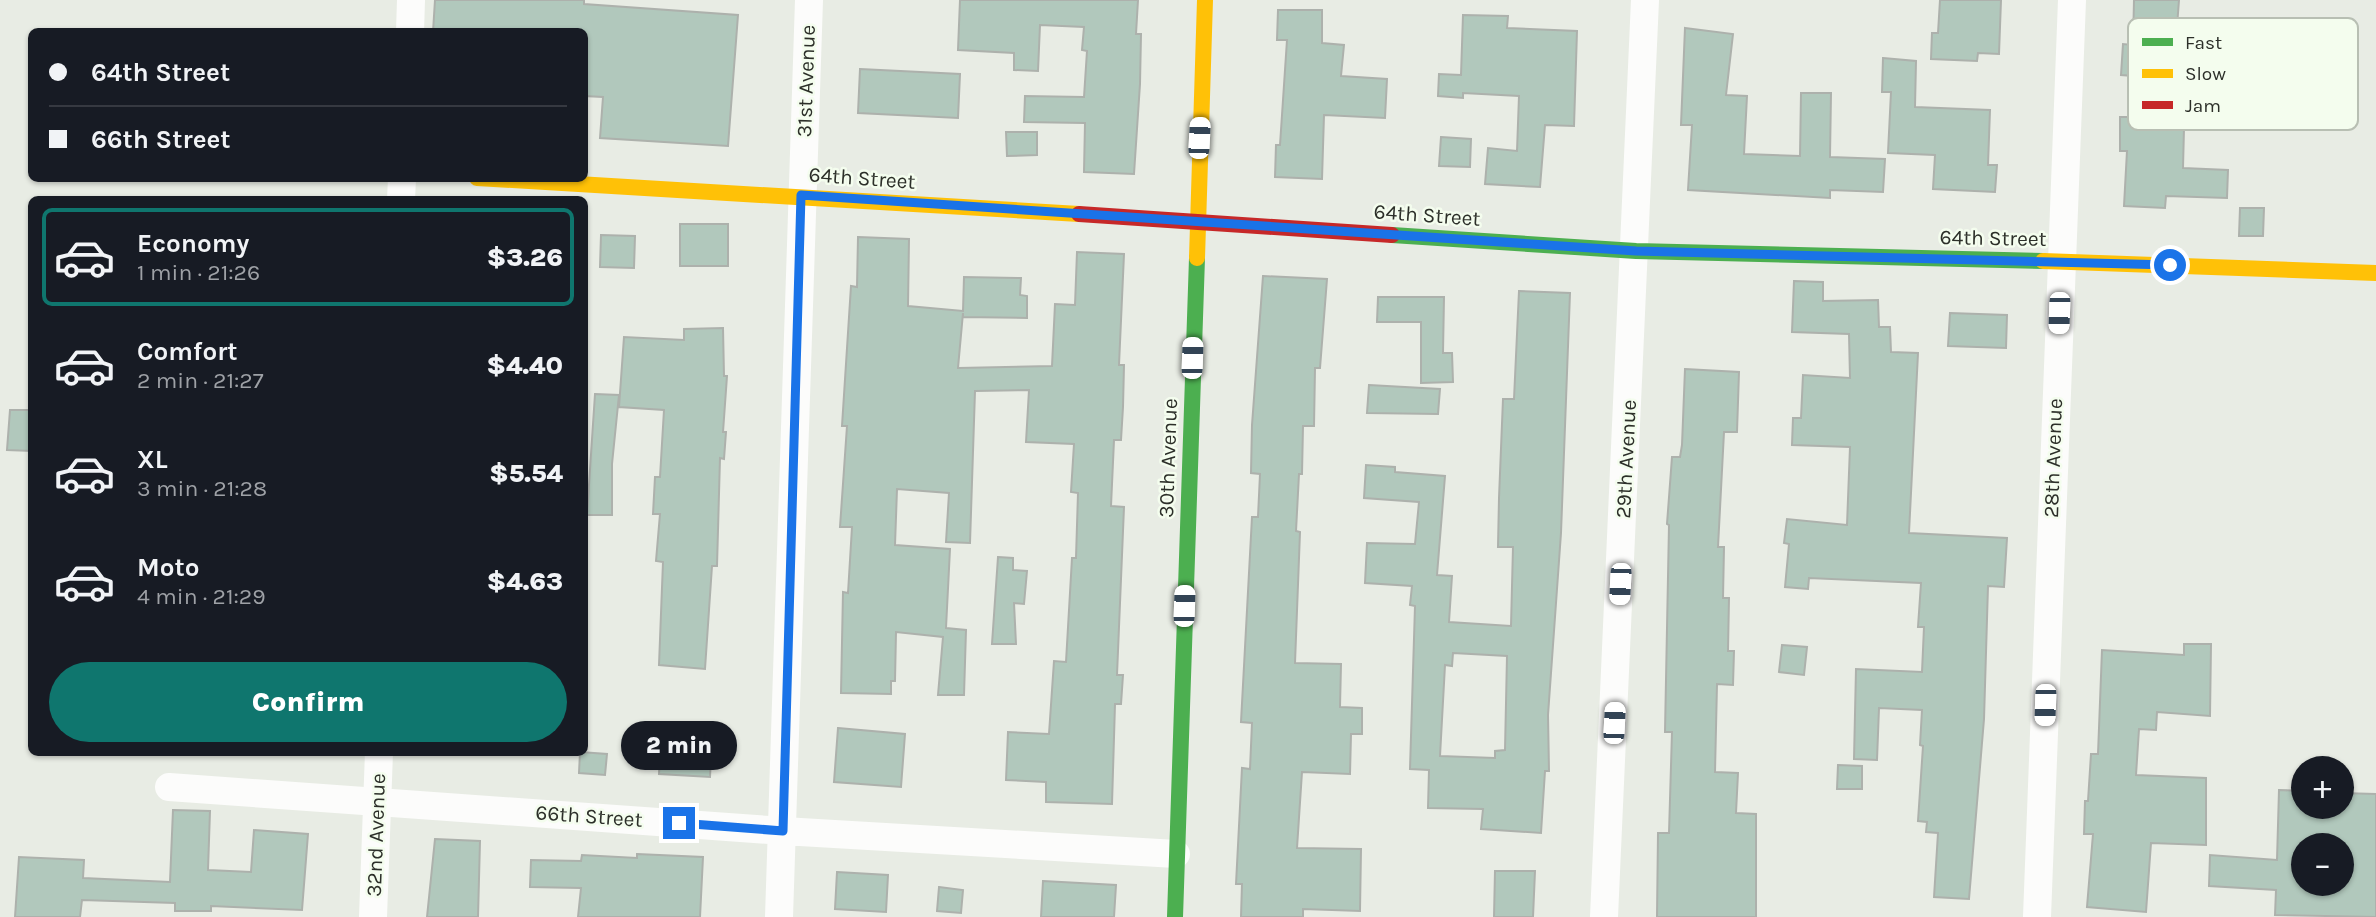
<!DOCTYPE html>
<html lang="en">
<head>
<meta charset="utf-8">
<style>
	body { margin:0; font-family:Karla,sans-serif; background:#242831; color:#f1f3f6; height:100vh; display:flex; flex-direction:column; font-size:26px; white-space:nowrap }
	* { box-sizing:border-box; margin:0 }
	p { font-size:23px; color:#9ea1a6 }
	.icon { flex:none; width:38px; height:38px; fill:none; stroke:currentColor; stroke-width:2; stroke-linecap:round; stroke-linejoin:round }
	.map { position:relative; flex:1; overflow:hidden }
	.details { position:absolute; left:28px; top:196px; width:560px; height:560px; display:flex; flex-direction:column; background:#171b24; border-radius:10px; box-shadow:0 2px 5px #0004 }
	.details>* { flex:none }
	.top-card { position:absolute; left:28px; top:28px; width:560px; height:154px; border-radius:10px; box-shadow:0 2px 5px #0004; display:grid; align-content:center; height:154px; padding:0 21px; background:#171b24 }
	.tools { position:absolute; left:2291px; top:756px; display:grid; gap:14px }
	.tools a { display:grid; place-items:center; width:63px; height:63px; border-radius:50%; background:#171b24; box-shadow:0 2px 5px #0004; font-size:35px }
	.end { position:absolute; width:32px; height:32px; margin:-16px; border:9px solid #1a73e8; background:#fff; box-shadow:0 0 0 4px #fff }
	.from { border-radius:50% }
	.bubble { position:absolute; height:49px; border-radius:24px; background:#171b24; box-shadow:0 2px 5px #0004; font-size:23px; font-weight:800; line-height:49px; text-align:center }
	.car { position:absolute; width:21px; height:42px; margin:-21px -10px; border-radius:9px; box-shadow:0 0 5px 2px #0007; background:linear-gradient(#fff 24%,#345 0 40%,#fff 0 76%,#345 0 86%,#fff 0) }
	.top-card b { display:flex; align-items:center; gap:24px; height:66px; font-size:26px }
	.top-card b+b { border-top:2px solid #363941 }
	.top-card i { width:18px; height:18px; background:#f1f3f6 }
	ul { padding:12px 0 0; list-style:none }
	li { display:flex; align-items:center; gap:21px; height:98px; margin:0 14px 10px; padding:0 7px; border:4px solid transparent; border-radius:10px }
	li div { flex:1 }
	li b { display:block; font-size:26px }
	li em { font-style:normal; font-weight:800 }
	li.active { border-color:#0f766e }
	li>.icon { width:63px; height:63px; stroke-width:1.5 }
	.button { display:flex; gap:14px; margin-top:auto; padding:14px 21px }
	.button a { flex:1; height:80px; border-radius:42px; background:#0f766e; color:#fff; font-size:28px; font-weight:800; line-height:80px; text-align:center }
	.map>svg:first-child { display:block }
	.building { fill:#b1c8bc; stroke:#adb1ac; stroke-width:2; fill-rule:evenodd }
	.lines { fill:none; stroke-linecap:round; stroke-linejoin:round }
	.street { stroke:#fcfcfb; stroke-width:28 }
	.fast { stroke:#4caf50; stroke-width:16 }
	.slow { stroke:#ffc107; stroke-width:16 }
	.jam { stroke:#c62828; stroke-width:16 }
	.route { stroke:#1a73e8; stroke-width:9 }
	.labels { text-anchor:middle; stroke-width:5; stroke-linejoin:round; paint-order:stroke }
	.street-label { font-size:21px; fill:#2c2f29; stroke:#f4fdee }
	.key { fill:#f4fdee; stroke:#b8bfb3; stroke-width:2 }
	.key-label { font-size:19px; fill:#2c2f29 }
</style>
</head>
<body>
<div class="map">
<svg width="2376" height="917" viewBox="0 0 2376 917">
	<rect width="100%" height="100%" fill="#e8ece4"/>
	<path class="building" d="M435,0H584V4L738,15L728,146L600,138L603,97L584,96V32H433Z
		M960,0H1138L1136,34H1141L1140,84L1134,174L1084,172L1085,123L1024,122L1025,96L1084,97L1087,51L1082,50L1084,27L1040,25L1038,71L1014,70V53L958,50Z
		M1940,0H2001L1999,54L1978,53L1977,61L1931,59L1932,33H1938Z
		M2134,0H2179L2173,79L2121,75L2123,44L2133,45Z
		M1278,10H1322V43L1344,45L1341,76L1387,79L1385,118L1324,115L1322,179L1275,177L1276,145H1280L1287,40H1277Z
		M1463,15L1508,16L1507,28L1577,31L1574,126L1545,125L1540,187L1485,184L1488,148L1517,151L1519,96L1463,93V98L1438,96L1439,74L1461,75Z
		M1685,28L1733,34L1726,95L1747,96L1744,154L1800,156L1801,93H1831L1830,157L1885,159L1883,192L1830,190V198L1688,190L1692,125H1681Z
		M1883,58L1916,61L1915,107L1990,110L1988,165H1997L1995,192L1933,189L1935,155L1888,153L1891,92H1882Z
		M860,69L960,74L958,118L858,113Z
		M2120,117H2171V128H2184L2183,168L2228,170L2227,198L2166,196L2165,208L2124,206L2127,151H2120Z
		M1006,132H1037V155L1007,156Z
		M1441,137L1471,139L1470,167L1439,166Z
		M2240,208H2264L2263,236H2239Z
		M680,224H728V266H680Z
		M601,235L635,236L634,268L600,267Z
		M858,237L909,239L908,306L963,311L964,277L1021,278L1020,295L1027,296V318L963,317V313L958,368L1052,366L1055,304L1075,305L1077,252L1124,254L1119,365H1124L1123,407L1121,440H1114L1111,506L1124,507L1117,675H1123L1121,704H1115L1112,804L1046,802V782L1006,780L1008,732L1049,734L1054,661L1066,662L1072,558H1076L1078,493L1071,492L1074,444L1026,442L1029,390L975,391L970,543L946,542L949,493L897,489L895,545L950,549L946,628L966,630L964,695H938L943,637L896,632L895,681H891V694L841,693L843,592L848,593L852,527H840L847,426H842L851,286L857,287Z
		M1263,276L1327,279L1320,368H1315L1314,426H1303L1302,474H1299L1296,531L1300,532L1295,663L1341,664L1340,707L1362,708V734H1351L1350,774L1302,772L1297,848L1361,849L1360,911L1303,909V917H1241L1242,884H1236L1242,768L1250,769L1252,723L1241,722L1252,517H1258L1260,474L1251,473L1252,425Z
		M1794,281L1823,282V301L1878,300L1879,327H1890L1891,352L1918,353L1909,533L2007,538L2004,587L1988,586L1984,719L1969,899L1934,897L1938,833L1926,832L1927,822L1918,821L1923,746L1920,745L1922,710L1879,708L1877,760L1854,759L1856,669L1922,672L1924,627H1918L1921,583L1809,578L1808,589L1785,587L1789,544L1784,543L1787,519L1847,525L1850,447L1792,445L1793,418H1801L1803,375L1850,378L1849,334L1792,332Z
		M1519,291L1570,293L1561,533L1548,715L1549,771H1545L1541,833L1481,829L1483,809L1428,808L1429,770L1410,769L1415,606L1410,605L1412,586L1365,583L1367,543L1415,544L1419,502L1364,498L1366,465L1395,467V472L1445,476L1437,575L1452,576L1449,622L1511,626L1513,547H1498L1499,498L1503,399H1514ZM1453,653L1507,656L1505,750L1495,751V758L1440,756L1445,665L1452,666Z
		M1378,297H1444L1443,353H1452L1453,382L1421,383V322H1377Z
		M1950,313L2007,315L2006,348L1948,346Z
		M723,328L724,376H727L723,432H726L724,459L720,458L717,566H712L705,669L659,665L663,562L656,561L660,514H653L655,477H660L664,410L619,407L624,337L684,340V329Z
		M1685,369L1739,372L1737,432H1724L1718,547H1724L1723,598H1729L1728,651H1734L1733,685L1717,684L1715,772L1738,773L1736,813L1756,814V917H1657L1658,833H1669L1672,732H1665L1669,525L1667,524L1672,457H1680L1682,445Z
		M1369,385L1440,389L1438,414L1367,413Z
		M595,394L619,395L612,464V515H587Z
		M10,410H32V451L7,450Z
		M998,557L1013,558V570L1027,571L1024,604L1014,603L1016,644H992Z
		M2184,644H2211L2210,716L2157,712L2156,730L2139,729L2136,775L2206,778V845L2151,843L2146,912L2087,907L2093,834H2084L2085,801H2088L2091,754H2098L2102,650L2184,655Z
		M1782,645L1807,647L1804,675L1779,672Z
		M838,728L905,734L901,787L834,782Z
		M661,736L712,739L710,777L659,774Z
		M580,752L607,754L605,775L579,773Z
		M1838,765L1862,766V789H1837Z
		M2279,790L2303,791V807H2342V793L2376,794V917L2275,915L2276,890L2209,886L2210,855L2277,860ZM2303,845H2342V884H2303Z
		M173,810L210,811L208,870L251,872L254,830L308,834L302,910L211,906V911H175V903L82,900L80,917H15L19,857L84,860L83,878L170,882Z
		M435,839L480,841L478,917H427Z
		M637,854L703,857L700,917H578L581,888L530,887L531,860L581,861L582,855L637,858Z
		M1495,871H1535L1533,917H1494Z
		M837,872L888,875L886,912L835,909Z
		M1043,881L1116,885L1114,917H1041Z
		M939,887L963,890L961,913L937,911Z"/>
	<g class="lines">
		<path class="street" d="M410,32L411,0
			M401,200L402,178
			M169,787L783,831L1176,854
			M373,917L379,752
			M779,917L809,0
			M1604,917L1645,0
			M2037,917L2072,0"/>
		<path class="fast" d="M1392,235L1636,251L2043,261
			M1175,917L1197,258"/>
		<path class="slow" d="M477,178L1079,214
			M1197,258L1205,0
			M2043,261L2376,273"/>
		<path class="jam" d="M1079,214L1392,235"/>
	</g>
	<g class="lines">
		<path class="route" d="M679,823L783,831L801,195L1636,251L2170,265"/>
	</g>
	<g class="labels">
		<g class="street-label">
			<text transform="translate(806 81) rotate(-88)" y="7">31st Avenue</text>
			<text transform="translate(862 178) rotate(4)" y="7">64th Street</text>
			<text transform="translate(1427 215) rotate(4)" y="7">64th Street</text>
			<text transform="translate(1993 238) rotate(1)" y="7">64th Street</text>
			<text transform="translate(1168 458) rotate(-88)" y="7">30th Avenue</text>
			<text transform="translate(2053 458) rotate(-88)" y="7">28th Avenue</text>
			<text transform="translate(1626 459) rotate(-87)" y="7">29th Avenue</text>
			<text transform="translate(589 816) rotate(4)" y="7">66th Street</text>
			<text transform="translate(376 835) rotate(-88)" y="7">32nd Avenue</text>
		</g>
	</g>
	<rect x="2128" y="18" width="230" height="112" rx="10" class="key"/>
	<rect x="2142" y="38" width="31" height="8" fill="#4caf50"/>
	<rect x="2142" y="69" width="31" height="9" fill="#ffc107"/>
	<rect x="2142" y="101" width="31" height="8" fill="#c62828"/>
	<g class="key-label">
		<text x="2185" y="49">Fast</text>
		<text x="2185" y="80">Slow</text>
		<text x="2185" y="112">Jam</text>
	</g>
</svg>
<div class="tools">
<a>+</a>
<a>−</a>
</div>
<i class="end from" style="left:2170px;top:265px"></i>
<i class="end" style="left:679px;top:823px"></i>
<div class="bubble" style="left:621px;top:721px;width:116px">2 min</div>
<i class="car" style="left:1199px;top:138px;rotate:3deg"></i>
<i class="car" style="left:2059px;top:313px;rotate:182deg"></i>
<i class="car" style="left:1192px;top:358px;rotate:2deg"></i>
<i class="car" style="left:1620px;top:584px;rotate:183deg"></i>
<i class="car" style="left:1184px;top:606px;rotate:2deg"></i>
<i class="car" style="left:2045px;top:705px;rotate:182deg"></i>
<i class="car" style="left:1614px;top:723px;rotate:3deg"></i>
<div class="top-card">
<b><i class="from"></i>64th Street</b>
<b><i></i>66th Street</b>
</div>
<section class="details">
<ul>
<li class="active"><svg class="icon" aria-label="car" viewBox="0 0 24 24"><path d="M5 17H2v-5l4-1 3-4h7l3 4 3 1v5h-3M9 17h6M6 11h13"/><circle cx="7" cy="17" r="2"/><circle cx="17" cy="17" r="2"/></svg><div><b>Economy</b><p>1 min · 21:26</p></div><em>$3.26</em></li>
<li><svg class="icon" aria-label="car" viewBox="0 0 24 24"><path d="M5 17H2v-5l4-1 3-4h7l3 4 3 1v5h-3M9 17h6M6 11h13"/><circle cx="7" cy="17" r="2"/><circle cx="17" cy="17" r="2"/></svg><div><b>Comfort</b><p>2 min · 21:27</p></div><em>$4.40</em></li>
<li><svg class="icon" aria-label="car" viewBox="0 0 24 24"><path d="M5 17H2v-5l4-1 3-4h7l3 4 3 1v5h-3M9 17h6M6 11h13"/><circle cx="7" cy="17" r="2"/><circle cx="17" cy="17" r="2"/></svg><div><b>XL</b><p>3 min · 21:28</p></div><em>$5.54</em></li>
<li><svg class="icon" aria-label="car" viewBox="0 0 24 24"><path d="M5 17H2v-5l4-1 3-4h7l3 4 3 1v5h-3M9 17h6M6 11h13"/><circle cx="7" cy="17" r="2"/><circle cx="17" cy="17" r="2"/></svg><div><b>Moto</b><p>4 min · 21:29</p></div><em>$4.63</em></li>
</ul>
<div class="button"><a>Confirm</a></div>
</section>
</div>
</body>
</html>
